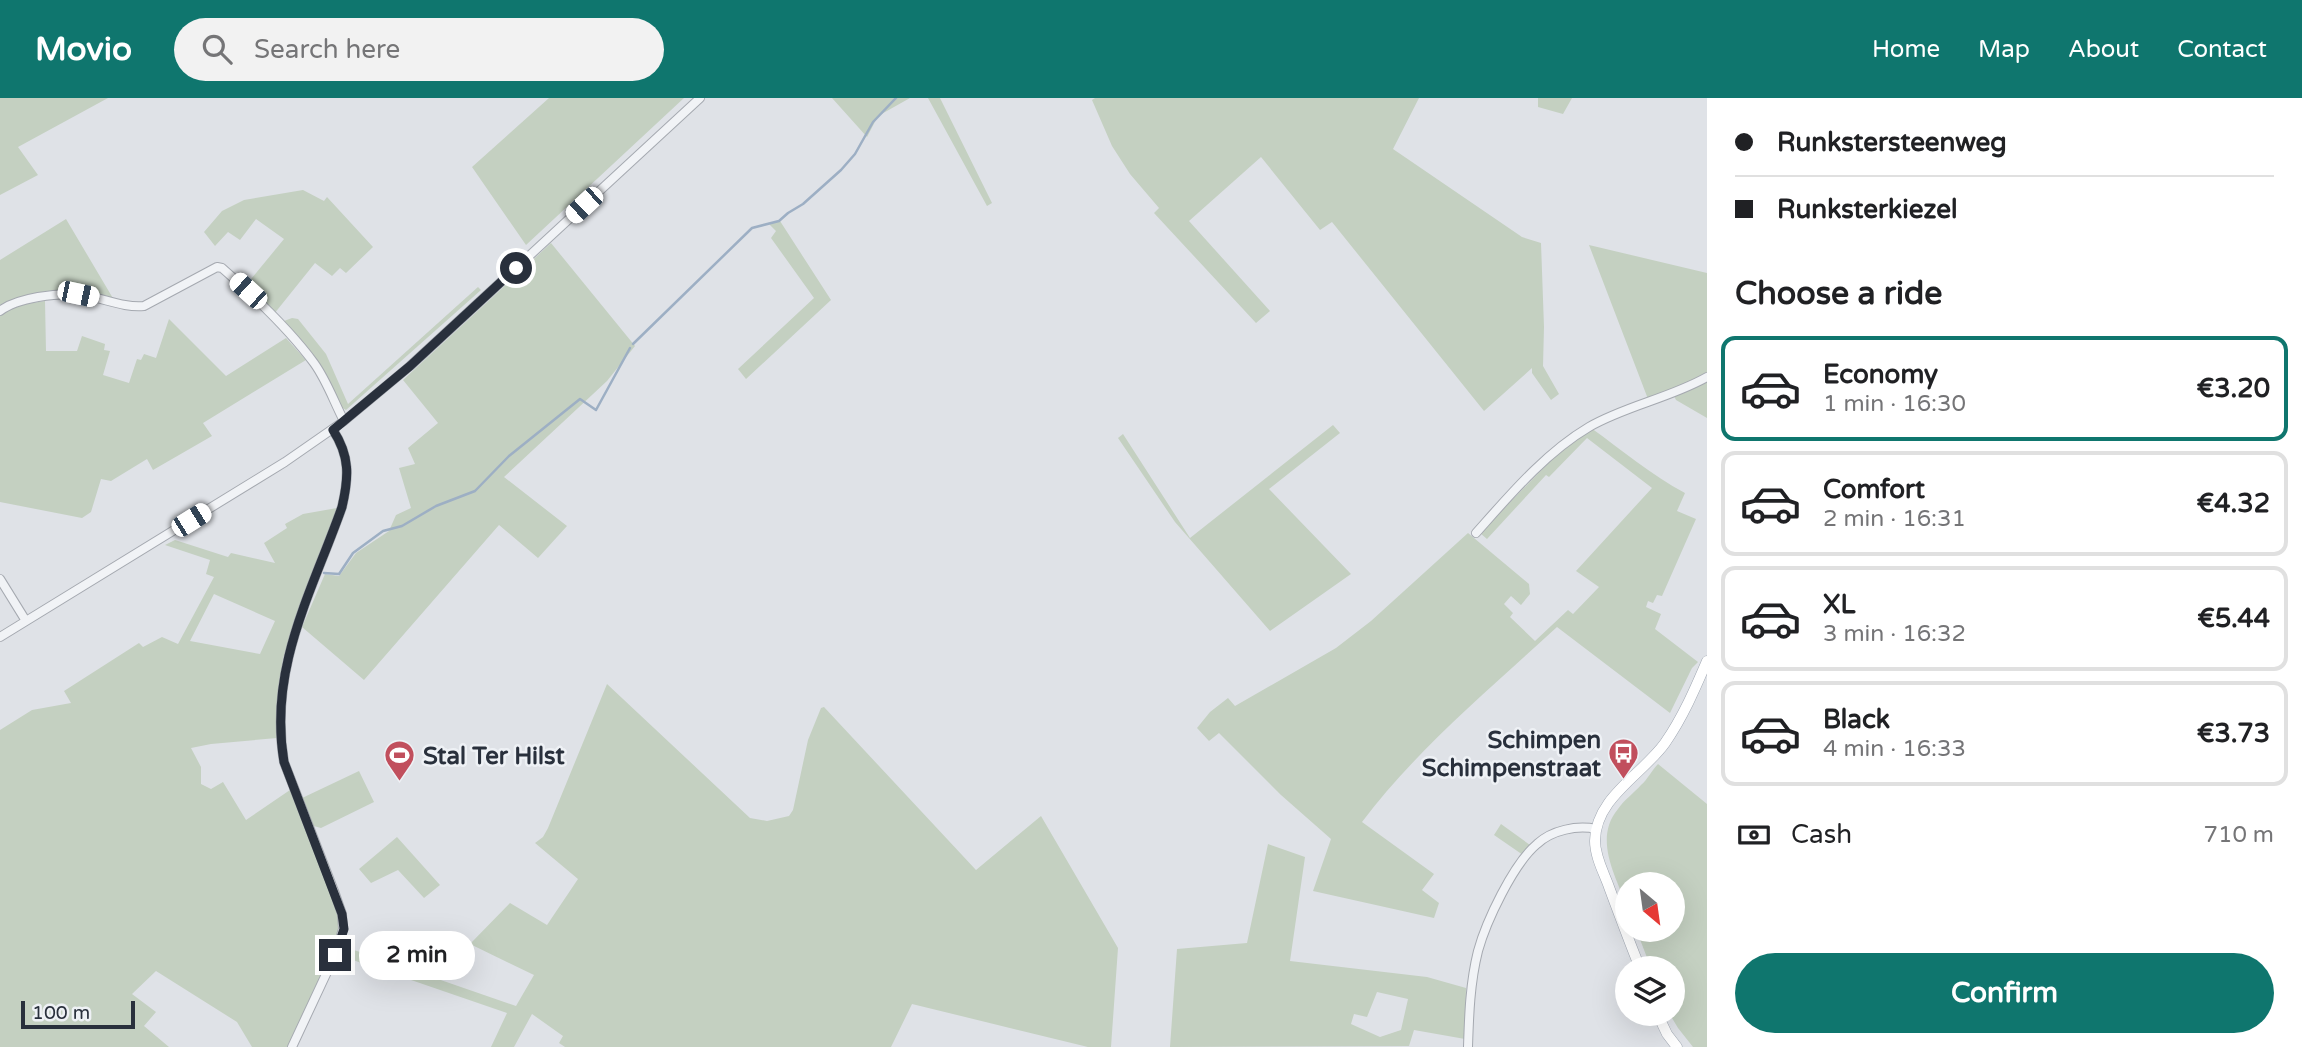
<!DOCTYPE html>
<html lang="en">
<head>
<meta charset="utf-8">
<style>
	body { margin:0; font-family:"Varela Round",sans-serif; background:#f2f2f2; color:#202124; height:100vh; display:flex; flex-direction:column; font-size:26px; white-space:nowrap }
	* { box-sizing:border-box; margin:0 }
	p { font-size:23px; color:#757577 }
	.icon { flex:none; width:38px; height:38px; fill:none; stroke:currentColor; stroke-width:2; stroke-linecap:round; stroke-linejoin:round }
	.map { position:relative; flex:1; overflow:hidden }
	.sheet { display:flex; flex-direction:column; background:#fff; width:595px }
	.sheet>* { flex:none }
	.guide { display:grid; align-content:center; height:154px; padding:0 28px; background:#fff }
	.needle { width:46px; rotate:151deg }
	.fabs { position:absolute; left:1615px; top:774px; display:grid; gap:14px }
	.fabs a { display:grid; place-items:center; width:70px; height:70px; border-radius:50%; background:#fff; box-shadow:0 7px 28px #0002; font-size:35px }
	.scale { position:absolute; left:21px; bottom:18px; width:114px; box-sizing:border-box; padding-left:7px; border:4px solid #29303c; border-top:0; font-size:19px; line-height:24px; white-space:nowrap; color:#29303c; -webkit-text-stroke:5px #eef1f5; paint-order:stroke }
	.end { position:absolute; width:32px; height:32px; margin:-16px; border:9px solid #29303c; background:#fff; box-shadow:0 0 0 4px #fff }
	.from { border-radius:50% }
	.bubble { position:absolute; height:49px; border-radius:24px; background:#fff; box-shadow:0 7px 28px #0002; font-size:23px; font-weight:700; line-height:49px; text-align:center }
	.car { position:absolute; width:21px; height:42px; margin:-21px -10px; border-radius:9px; box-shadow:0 0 5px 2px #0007; background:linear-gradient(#fff 24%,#345 0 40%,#fff 0 76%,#345 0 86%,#fff 0) }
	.guide b { display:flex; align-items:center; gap:24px; height:66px; font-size:26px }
	.guide b+b { border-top:2px solid #e0e0e0 }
	.guide i { width:18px; height:18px; background:#202124 }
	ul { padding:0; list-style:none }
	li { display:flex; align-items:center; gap:21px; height:105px; margin:0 14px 10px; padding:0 14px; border:4px solid #e0e0e0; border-radius:14px }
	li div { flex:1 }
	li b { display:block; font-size:26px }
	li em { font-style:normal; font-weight:700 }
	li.on { border-color:#0f766e }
	li>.icon { width:63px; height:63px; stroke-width:1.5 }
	h2 { padding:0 28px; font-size:32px; line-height:84px }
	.pay { display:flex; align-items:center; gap:18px; height:77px; padding:0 28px; font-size:26px }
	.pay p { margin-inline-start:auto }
	.button { display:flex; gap:14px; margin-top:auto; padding:14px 28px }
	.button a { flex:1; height:80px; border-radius:42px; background:#0f766e; color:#fff; font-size:28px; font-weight:700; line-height:80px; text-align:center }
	header { display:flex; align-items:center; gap:42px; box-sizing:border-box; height:98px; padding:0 35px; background:#0f766e; color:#fff }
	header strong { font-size:33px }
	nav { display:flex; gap:38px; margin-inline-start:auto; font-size:24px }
	.search { width:490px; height:63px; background:#f2f2f2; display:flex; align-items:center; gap:18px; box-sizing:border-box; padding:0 24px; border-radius:38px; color:#757577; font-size:26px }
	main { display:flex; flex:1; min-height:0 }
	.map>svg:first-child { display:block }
	.green { fill:#c4d0c1; fill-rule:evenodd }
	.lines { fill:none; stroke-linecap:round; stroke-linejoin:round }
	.stream { stroke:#9dafc4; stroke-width:2.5 }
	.minor-casing { stroke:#a5a9b0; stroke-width:10 }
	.major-casing { stroke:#9fa6b1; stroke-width:11 }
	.minor { stroke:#f1f3f6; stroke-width:8 }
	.major { stroke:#fff; stroke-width:10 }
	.route { stroke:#29303c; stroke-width:9 }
	.labels { text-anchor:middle; stroke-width:5; stroke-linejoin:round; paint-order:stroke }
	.poi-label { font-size:24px; font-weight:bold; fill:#29303c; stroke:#eef1f5; text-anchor:end }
</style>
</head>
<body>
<header>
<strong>Movio</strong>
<div class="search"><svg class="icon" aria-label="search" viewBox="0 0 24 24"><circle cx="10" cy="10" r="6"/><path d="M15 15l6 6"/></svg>Search here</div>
<nav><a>Home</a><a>Map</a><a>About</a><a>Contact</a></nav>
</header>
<main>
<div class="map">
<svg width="1707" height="949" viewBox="0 0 1707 949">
	<rect width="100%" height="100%" fill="#dfe2e7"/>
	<path class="green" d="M0,0H108L18,49L38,77L0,97Z
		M549,0H684L526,147L472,69Z
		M832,0H910L878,18L867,39Z
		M928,0H940L992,105L987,108Z
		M1095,0H1419L1393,51L1522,139L1541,145L1544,229L1543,268L1559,296L1551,302L1532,275V270L1484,313L1332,124L1320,132L1261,59L1189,123L1270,213L1256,225L1154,115L1159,110L1130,76L1112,48L1092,2Z
		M1538,0H1572L1563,16L1538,9Z
		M303,92L324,103L327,99L373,149L346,175L340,170L332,178L315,165L274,216L247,186L284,141L256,121L240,142L228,134L215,148L204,134L222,113L244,102Z
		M66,121L114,202C77,198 35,189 0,207V162Z
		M780,123L831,202L746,281L738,271L814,200L771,140L776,133L769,126Z
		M551,145L635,248L607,283L504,379L567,428L538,460L499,427L364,582L302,529L325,476L339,478L356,455L389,433L396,417L411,410L399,370L415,366L408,350L438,325L403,282Z
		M1589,147L1707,175V276L1648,301Z
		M478,189L481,192L346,312L339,308L285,229L284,223L292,220L298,221L326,256L348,306Z
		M45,203L46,253H77L82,238L105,246L104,252L110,253L103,277L129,285L137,261L141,262L144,256L156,260L169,221L226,278L286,240L306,262L203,325L212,338L153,372L147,361L111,383L101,381L91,414L82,420L0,404V216L13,208Z
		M1707,283V320L1676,302L1674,298Z
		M1333,327L1340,335L1269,391L1351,476L1270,533L1175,424L1118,340L1123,336L1190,440Z
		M1591,330C1622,352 1651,377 1685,395L1677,413L1696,421L1662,498L1657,497L1653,505L1648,503L1646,509L1661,516L1655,531L1698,564L1692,570L1670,615L1557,529C1490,591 1417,651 1362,724L1434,776L1422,792L1439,805L1434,820L1313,793L1331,741L1281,697L1219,635L1209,643L1197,630L1210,614L1228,600L1235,608L1336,550L1371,523L1468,435L1529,486L1530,496L1521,507L1511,498L1504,506L1513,515L1510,519L1535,543L1568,512L1573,516L1599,489L1576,473L1652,390L1587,340L1549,379L1546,377L1487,441L1480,435L1560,353Z
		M337,410L283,560L277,640L211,646L191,650L201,669V686L211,691L223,684L246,722L290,692L339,819C342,855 304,916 287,949H252L237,924L156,873L132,896L156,914L144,928L169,949H0V632L32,612L71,605L64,593L139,545L143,549L162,539L178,546L214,479L206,476L210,462L165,447L175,442L228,459L231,455L275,465L264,445L287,430L285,426L303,416ZM214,496L275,523L260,556L190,543Z
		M607,586L750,720L767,723L789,718L793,712L808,642L821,610L824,609L976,772L1041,718L1118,850L1111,949H1088L912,906L891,949H565L559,945L563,938L532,916L514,949H491L507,915L350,861L354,852L516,908L534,877L470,846L510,805L547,827L578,781L535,745L543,739L548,730Z
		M1658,666L1707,706V949H1693L1678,930L1669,915H1673V870H1651L1636,831H1673V786H1628L1627,809C1616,778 1593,741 1618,711C1624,702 1634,695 1641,687C1648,681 1651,673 1658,666Z
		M359,673L374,704L321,730L310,727L300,701Z
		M1501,726L1530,747L1523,757L1494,737Z
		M397,739L440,787L424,800L398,772L371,785L359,771Z
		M1268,746L1305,759L1290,863L1427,879L1466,890L1465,941L1414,932L1409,948L1170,949L1177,851L1247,845ZM1377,894L1408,901L1401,932L1380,939L1351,926L1354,916L1367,919Z"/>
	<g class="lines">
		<path class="stream" d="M633,246L752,130L779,123L788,115L803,106L841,72L855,56L873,24L896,0
			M324,475L339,476L353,455L383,433L402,428L436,408L475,393L509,358L580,301L596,312L630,250"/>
		<defs>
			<path id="minor" d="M0,213C16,200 59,194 80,197C102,199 122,210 144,208L217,169L222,170C254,198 289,231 314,265C327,283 334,304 344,323
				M1476,435C1509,398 1545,355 1589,329C1625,308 1670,300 1707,279
				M0,481L26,523
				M0,539L285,364L344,323L410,268L700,0
				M292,949L335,857L343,831L342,816L334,793L284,664C268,570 312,494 342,409C349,379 350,358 333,332
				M1468,949C1469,917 1470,885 1478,853C1486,824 1513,766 1537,746C1552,732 1577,727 1596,731"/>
			<path id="major" d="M1640,870C1629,843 1619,816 1609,789C1604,775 1595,759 1595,743C1595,700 1643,676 1665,645C1683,619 1695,591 1707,563
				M1657,915L1667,936L1677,949"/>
		</defs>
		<use href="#minor" class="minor-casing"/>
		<use href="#major" class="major-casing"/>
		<use href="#minor" class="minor"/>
		<use href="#major" class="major"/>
	</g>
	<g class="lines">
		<path class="route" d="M335,857L344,831L342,816L284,664C268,570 312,494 342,409C349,379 350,358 333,332L410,268L516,170"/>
	</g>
	<defs>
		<symbol id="bus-pin" viewBox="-11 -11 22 30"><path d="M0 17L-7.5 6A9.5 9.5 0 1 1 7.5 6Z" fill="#c14f5d" stroke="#eef1f5"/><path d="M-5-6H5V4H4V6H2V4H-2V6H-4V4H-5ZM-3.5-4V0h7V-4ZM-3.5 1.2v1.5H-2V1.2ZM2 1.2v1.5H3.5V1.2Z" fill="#fff"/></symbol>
		<symbol id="stadium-pin" viewBox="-11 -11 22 30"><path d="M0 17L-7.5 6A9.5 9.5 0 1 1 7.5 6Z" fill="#c14f5d" stroke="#eef1f5"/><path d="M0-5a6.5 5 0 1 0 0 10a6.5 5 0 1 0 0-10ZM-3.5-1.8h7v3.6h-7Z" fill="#fff"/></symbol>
	</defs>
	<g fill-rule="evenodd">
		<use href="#bus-pin" x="1606" y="638" width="35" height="47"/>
		<use href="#stadium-pin" x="382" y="640" width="35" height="47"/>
	</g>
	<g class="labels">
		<g class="poi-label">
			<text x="1601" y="650">Schimpen<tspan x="1601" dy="28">Schimpenstraat</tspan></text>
			<text x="423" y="666" text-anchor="start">Stal Ter Hilst</text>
		</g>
	</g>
</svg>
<div class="fabs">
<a><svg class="needle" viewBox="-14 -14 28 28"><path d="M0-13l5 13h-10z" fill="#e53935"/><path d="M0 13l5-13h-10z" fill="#757577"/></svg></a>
<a><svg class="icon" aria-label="layers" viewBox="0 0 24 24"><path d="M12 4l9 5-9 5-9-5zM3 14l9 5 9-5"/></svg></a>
</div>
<div class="scale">100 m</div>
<i class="end from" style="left:516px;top:170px"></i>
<i class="end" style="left:335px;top:857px"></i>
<div class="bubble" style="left:359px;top:833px;width:116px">2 min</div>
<i class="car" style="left:584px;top:107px;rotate:227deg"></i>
<i class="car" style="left:248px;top:193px;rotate:312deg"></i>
<i class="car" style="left:78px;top:196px;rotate:102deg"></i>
<i class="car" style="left:191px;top:422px;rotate:58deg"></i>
</div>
<section class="sheet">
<div class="guide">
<b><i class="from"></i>Runkstersteenweg</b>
<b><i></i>Runksterkiezel</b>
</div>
<h2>Choose a ride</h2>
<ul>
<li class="on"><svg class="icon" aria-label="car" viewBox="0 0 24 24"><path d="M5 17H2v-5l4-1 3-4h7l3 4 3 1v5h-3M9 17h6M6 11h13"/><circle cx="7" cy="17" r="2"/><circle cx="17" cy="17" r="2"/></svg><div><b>Economy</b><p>1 min · 16:30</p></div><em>€3.20</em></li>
<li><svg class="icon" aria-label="car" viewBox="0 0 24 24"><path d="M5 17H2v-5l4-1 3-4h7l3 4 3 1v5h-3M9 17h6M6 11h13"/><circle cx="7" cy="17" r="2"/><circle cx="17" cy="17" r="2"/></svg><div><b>Comfort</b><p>2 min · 16:31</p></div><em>€4.32</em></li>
<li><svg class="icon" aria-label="car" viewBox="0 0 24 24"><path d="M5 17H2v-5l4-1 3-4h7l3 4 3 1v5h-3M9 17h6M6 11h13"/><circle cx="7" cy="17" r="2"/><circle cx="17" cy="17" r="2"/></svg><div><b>XL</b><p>3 min · 16:32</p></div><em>€5.44</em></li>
<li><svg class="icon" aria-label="car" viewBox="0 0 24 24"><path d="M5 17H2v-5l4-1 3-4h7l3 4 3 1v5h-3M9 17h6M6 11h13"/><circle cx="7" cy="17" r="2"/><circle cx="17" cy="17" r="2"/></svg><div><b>Black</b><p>4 min · 16:33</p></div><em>€3.73</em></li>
</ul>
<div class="pay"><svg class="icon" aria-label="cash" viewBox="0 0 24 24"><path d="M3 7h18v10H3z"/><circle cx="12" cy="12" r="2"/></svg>Cash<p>710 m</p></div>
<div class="button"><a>Confirm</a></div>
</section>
</main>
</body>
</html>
